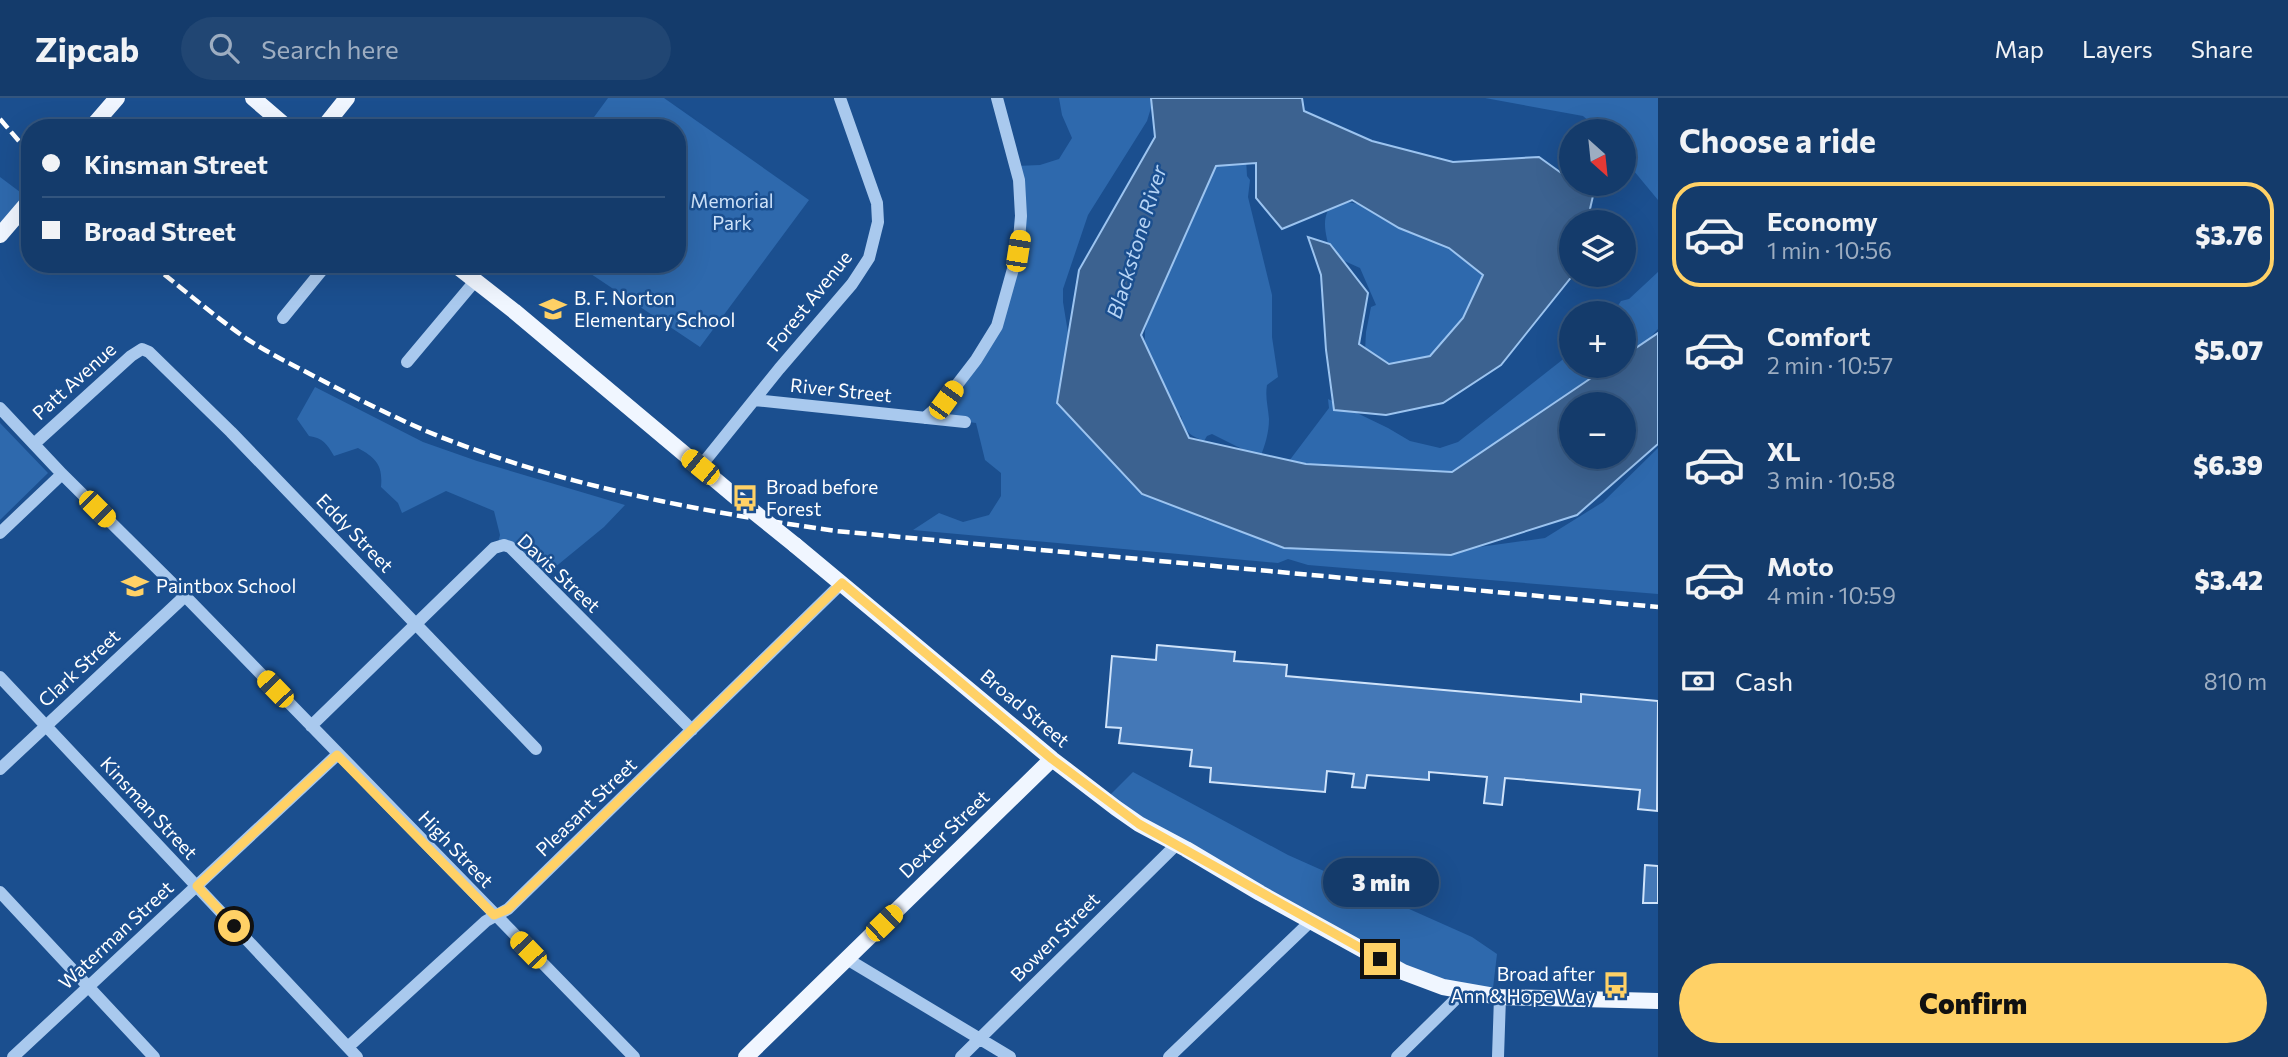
<!DOCTYPE html>
<html lang="en">
<head>
<meta charset="utf-8">
<style>
	body { margin:0; font-family:Commissioner,sans-serif; background:#214673; color:#f1f3f6; height:100vh; display:flex; flex-direction:column; font-size:26px; white-space:nowrap }
	* { box-sizing:border-box; margin:0 }
	p { font-size:23px; color:#9dadc1 }
	.icon { flex:none; width:38px; height:38px; fill:none; stroke:currentColor; stroke-width:2; stroke-linecap:round; stroke-linejoin:round }
	.map { position:relative; flex:1; overflow:hidden }
	.side { display:flex; flex-direction:column; background:#143b6b; width:630px }
	.side>* { flex:none }
	.hud { position:absolute; left:21px; top:21px; width:665px; height:154px; border-radius:28px; box-shadow:0 7px 28px #0002,0 0 0 2px #33557e; display:grid; align-content:center; height:154px; padding:0 21px; background:#143b6b }
	.needle { width:46px; rotate:153deg }
	.tools { position:absolute; left:1559px; top:21px; display:grid; gap:14px }
	.tools a { display:grid; place-items:center; width:77px; height:77px; border-radius:50%; background:#143b6b; box-shadow:0 7px 28px #0002,0 0 0 2px #33557e; font-size:35px }
	.end { position:absolute; width:32px; height:32px; margin:-16px; border:9px solid #ffd166; background:#111; box-shadow:0 0 0 4px #111 }
	.from { border-radius:50% }
	.bubble { position:absolute; height:49px; border-radius:24px; background:#143b6b; box-shadow:0 7px 28px #0002,0 0 0 2px #33557e; font-size:23px; font-weight:800; line-height:49px; text-align:center }
	.car { position:absolute; width:21px; height:42px; margin:-21px -10px; border-radius:9px; box-shadow:0 0 5px 2px #0007; background:linear-gradient(#f5c518 24%,#345 0 40%,#f5c518 0 76%,#345 0 86%,#f5c518 0) }
	.hud b { display:flex; align-items:center; gap:24px; height:66px; font-size:26px }
	.hud b+b { border-top:2px solid #33557e }
	.hud i { width:18px; height:18px; background:#f1f3f6 }
	ul { padding:0; list-style:none }
	li { display:flex; align-items:center; gap:21px; height:105px; margin:0 14px 10px; padding:0 7px; border:4px solid transparent; border-radius:28px }
	li div { flex:1 }
	li b { display:block; font-size:26px }
	li em { font-style:normal; font-weight:800 }
	li.current { border-color:#ffd166 }
	li>.icon { width:63px; height:63px; stroke-width:1.5 }
	h2 { padding:0 21px; font-size:32px; line-height:84px }
	.pay { display:flex; align-items:center; gap:18px; height:77px; padding:0 21px; font-size:26px }
	.pay p { margin-inline-start:auto }
	.action { display:flex; gap:14px; margin-top:auto; padding:14px 21px }
	.action a { flex:1; height:80px; border-radius:42px; background:#ffd166; color:#111; font-size:28px; font-weight:800; line-height:80px; text-align:center }
	header { display:flex; align-items:center; gap:42px; box-sizing:border-box; height:98px; padding:0 35px; background:#143b6b; border-bottom:2px solid #33557e }
	header strong { font-size:33px }
	nav { display:flex; gap:38px; margin-inline-start:auto; font-size:24px }
	.search { width:490px; height:63px; background:#214673; display:flex; align-items:center; gap:18px; box-sizing:border-box; padding:0 24px; border-radius:38px; color:#9dadc1; font-size:26px }
	main { display:flex; flex:1; min-height:0 }
	.map>svg:first-child { display:block }
	.green { fill:#2e69ad }
	.water { fill:#3c6290; stroke:#9cc4f0; stroke-width:2; fill-rule:evenodd }
	.building { fill:#4478b7; stroke:#cfe3fa; stroke-width:2 }
	.lines { fill:none; stroke-linecap:round; stroke-linejoin:round }
	.minor { stroke:#a9c9ee; stroke-width:12 }
	.major { stroke:#f0f6ff; stroke-width:16 }
	.rail { stroke:#fff; stroke-width:4.5; stroke-dasharray:12 5; stroke-linecap:butt }
	.major-bridge { stroke:#f0f6ff; stroke-width:16 }
	.route { stroke:#ffd166; stroke-width:9 }
	.labels { text-anchor:middle; stroke-width:5; stroke-linejoin:round; paint-order:stroke }
	.park-label { font-size:19px; fill:#cfe3fa; stroke:#1b4f8f }
	.poi-label { font-size:19px; fill:#fff; stroke:#1b4f8f; text-anchor:start }
	.street-label { font-size:19px; fill:#fff; stroke:#1b4f8f }
	.water-label { font-size:21px; font-style:italic; fill:#b5d3f5; stroke:#1b4f8f }
</style>
</head>
<body>
<header>
<strong>Zipcab</strong>
<div class="search"><svg class="icon" aria-label="search" viewBox="0 0 24 24"><circle cx="10" cy="10" r="6"/><path d="M15 15l6 6"/></svg>Search here</div>
<nav><a>Map</a><a>Layers</a><a>Share</a></nav>
</header>
<main>
<div class="map">
<svg width="1658" height="959" viewBox="0 0 1658 959">
	<rect width="100%" height="100%" fill="#1b4f8f"/>
	<path class="green" d="M608,0H664L809,102L700,249L591,176V166H677V30H586Z
		M1059,0H1154L1147,23L1088,117L1063,191V204L1080,309L1101,352L1122,374L1159,398L1203,421L1255,435L1458,452L1545,440L1603,404L1658,350V496L1308,467L1288,461L1278,465L913,432L939,415L963,424L989,417L1001,398V375L985,362L976,325L934,319L995,227L1018,144L1015,68L1040,67L1059,61L1072,40L1062,17Z
		M1485,0H1658V102L1624,61V33H1600L1583,18Z
		M1245,42L1247,78L1250,82L1248,99L1272,197V239L1278,279L1267,287C1265,299 1268,308 1269,321C1269,335 1265,347 1260,360L1212,336L1207,338L1204,343C1189,337 1185,334 1181,318L1172,312L1144,274L1145,233L1161,164L1216,63Z
		M0,79L28,100L0,133Z
		M1337,102L1363,107L1398,125L1416,138L1457,141L1487,175L1483,194L1452,235C1449,245 1441,248 1433,255C1406,275 1392,268 1365,253L1366,234L1371,209L1376,207L1360,170L1331,157C1326,136 1318,117 1337,102Z
		M1658,174V231L1624,267V215H1613L1621,203L1629,201Z
		M1571,255L1572,268H1624L1467,381L1283,371L1329,310L1328,301L1388,330L1410,343L1440,350L1458,344Z
		M315,289L423,344L477,363L625,407L604,429L543,479L498,445L500,437L494,413L446,393L402,415L398,405L381,389C383,367 376,360 358,350L334,358C327,346 323,340 309,338L297,321Z
		M0,325L48,375L0,422Z
		M1133,674L1288,757L1472,839L1497,856L1493,890L1457,887L1408,869L1173,740L1110,697Z"/>
	<path class="water" d="M1151,0H1302L1304,13L1372,43L1453,64L1539,59L1571,82L1572,86H1576L1593,98L1587,124H1572L1573,177L1501,267L1443,305L1386,317L1334,312L1326,252L1321,177L1308,139L1330,146L1368,195L1359,246L1389,266L1430,258L1463,220L1483,177L1449,150L1399,130L1352,102L1282,131L1256,100V65L1216,68L1141,237L1189,340L1306,366L1452,374L1609,268H1624V258L1658,235V346L1577,417L1451,457L1284,450L1142,396L1057,305L1079,172L1155,39ZM1572,306H1624V359H1572Z"/>
	<path class="building" d="M1157,547L1235,554L1234,563L1287,567L1286,578L1581,604V596L1658,603L1657,713L1638,711L1640,692L1505,680L1502,707L1484,705L1487,679L1429,674V682L1367,677L1365,690L1352,689L1354,676L1327,673L1325,694L1210,684L1211,670L1190,668L1192,652L1119,645L1121,630L1106,629L1112,558L1156,562Z
		M1645,767L1658,768V805H1643Z"/>
	<g class="lines">
		<path class="minor" d="M283,220L327,166
			M407,264L475,183
			M754,302L965,324
			M0,310L62,376L185,498L634,959
			M925,320L946,301L976,262L997,228L1018,153L1021,118L1019,82L997,0
			M34,346L131,258L142,251L149,254L231,334L536,651
			M700,369L779,271L852,186L869,160L878,124L877,105L840,0
			M0,435L62,376
			M0,579L357,959
			M311,628L494,450L504,447L510,449L692,632
			M0,671L185,498
			M0,794L154,959
			M847,861L1010,959
			M348,949L486,823L508,811L842,485
			M13,959L337,657
			M961,959L1177,746
			M1169,959L1311,823
			M1397,959L1463,894
			M1498,959L1500,899"/>
		<path class="major" d="M253,0L288,30
			M91,30L117,0
			M323,30L347,0
			M0,137L30,102
			M454,166L514,213L744,406
			M795,447L1052,661L1116,710L1139,726L1186,751L1260,795L1403,874L1443,889L1500,899L1658,903
			M746,959L1052,661"/>
		<path class="rail" d="M0,21L30,56
			M151,166C183,191 214,218 247,241C273,258 303,272 331,287C362,303 394,319 426,333C557,387 697,413 836,433L1658,509"/>
		<path class="major-bridge" d="M744,406L795,447"/>
	</g>
	<g class="lines">
		<path class="route" d="M234,828L197,788L337,657L494,817L508,811L842,485L1052,661L1139,726L1380,861"/>
	</g>
	<defs>
		<symbol id="school-bare" viewBox="-9 -9 18 18"><path d="M0-5L7-2L0 1L-7-2ZM-4 1L0 2.5L4 1V4Q0 6-4 4Z" fill="#ffd166" stroke="#1b4f8f" stroke-width="2.5" paint-order="stroke"/></symbol>
		<symbol id="bus-bare" viewBox="-9 -9 18 18"><path d="M-5-6H5V4H4V6H2V4H-2V6H-4V4H-5ZM-3.5-4V0h7V-4ZM-3.5 1.2v1.5H-2V1.2ZM2 1.2v1.5H3.5V1.2Z" fill="#ffd166" stroke="#1b4f8f" stroke-width="2.5" paint-order="stroke"/></symbol>
	</defs>
	<g fill-rule="evenodd">
		<use href="#school-bare" x="534" y="192" width="38" height="38"/>
		<use href="#bus-bare" x="726" y="381" width="38" height="38"/>
		<use href="#school-bare" x="116" y="469" width="38" height="38"/>
		<use href="#bus-bare" x="1597" y="868" width="38" height="38"/>
	</g>
	<g class="labels">
		<g class="park-label">
			<text x="732" y="110">Memorial<tspan x="732" dy="22">Park</tspan></text>
		</g>
		<g class="poi-label">
			<text x="574" y="207">B. F. Norton<tspan x="574" dy="22">Elementary School</tspan></text>
			<text x="766" y="396">Broad before<tspan x="766" dy="22">Forest</tspan></text>
			<text x="156" y="495">Paintbox School</text>
			<text x="1595" y="883" text-anchor="end">Broad after<tspan x="1595" dy="22">Ann &amp; Hope Way</tspan></text>
		</g>
		<g class="street-label">
			<text transform="translate(809 203) rotate(-51)" y="7">Forest Avenue</text>
			<text transform="translate(74 283) rotate(-42)" y="7">Patt Avenue</text>
			<text transform="translate(841 292) rotate(6)" y="7">River Street</text>
			<text transform="translate(355 435) rotate(46)" y="7">Eddy Street</text>
			<text transform="translate(559 475) rotate(43)" y="7">Davis Street</text>
			<text transform="translate(79 570) rotate(-43)" y="7">Clark Street</text>
			<text transform="translate(1025 610) rotate(40)" y="7">Broad Street</text>
			<text transform="translate(586 709) rotate(-44)" y="7">Pleasant Street</text>
			<text transform="translate(149 710) rotate(47)" y="7">Kinsman Street</text>
			<text transform="translate(944 736) rotate(-44)" y="7">Dexter Street</text>
			<text transform="translate(456 751) rotate(46)" y="7">High Street</text>
			<text transform="translate(116 837) rotate(-43)" y="7">Waterman Street</text>
			<text transform="translate(1055 839) rotate(-45)" y="7">Bowen Street</text>
		</g>
		<g class="water-label">
			<text transform="translate(1137 144) rotate(-73)" y="7">Blackstone River</text>
		</g>
	</g>
</svg>
<div class="tools">
<a><svg class="needle" viewBox="-14 -14 28 28"><path d="M0-13l5 13h-10z" fill="#e53935"/><path d="M0 13l5-13h-10z" fill="#9dadc1"/></svg></a>
<a><svg class="icon" aria-label="layers" viewBox="0 0 24 24"><path d="M12 4l9 5-9 5-9-5zM3 14l9 5 9-5"/></svg></a>
<a>+</a>
<a>−</a>
</div>
<i class="end from" style="left:234px;top:828px"></i>
<i class="end" style="left:1380px;top:861px"></i>
<div class="bubble" style="left:1323px;top:760px;width:116px">3 min</div>
<i class="car" style="left:1018px;top:153px;rotate:9deg"></i>
<i class="car" style="left:946px;top:302px;rotate:36deg"></i>
<i class="car" style="left:700px;top:369px;rotate:309deg"></i>
<i class="car" style="left:97px;top:411px;rotate:135deg"></i>
<i class="car" style="left:275px;top:591px;rotate:316deg"></i>
<i class="car" style="left:884px;top:825px;rotate:46deg"></i>
<i class="car" style="left:528px;top:852px;rotate:316deg"></i>
<div class="hud">
<b><i class="from"></i>Kinsman Street</b>
<b><i></i>Broad Street</b>
</div>
</div>
<section class="side">
<h2>Choose a ride</h2>
<ul>
<li class="current"><svg class="icon" aria-label="car" viewBox="0 0 24 24"><path d="M5 17H2v-5l4-1 3-4h7l3 4 3 1v5h-3M9 17h6M6 11h13"/><circle cx="7" cy="17" r="2"/><circle cx="17" cy="17" r="2"/></svg><div><b>Economy</b><p>1 min · 10:56</p></div><em>$3.76</em></li>
<li><svg class="icon" aria-label="car" viewBox="0 0 24 24"><path d="M5 17H2v-5l4-1 3-4h7l3 4 3 1v5h-3M9 17h6M6 11h13"/><circle cx="7" cy="17" r="2"/><circle cx="17" cy="17" r="2"/></svg><div><b>Comfort</b><p>2 min · 10:57</p></div><em>$5.07</em></li>
<li><svg class="icon" aria-label="car" viewBox="0 0 24 24"><path d="M5 17H2v-5l4-1 3-4h7l3 4 3 1v5h-3M9 17h6M6 11h13"/><circle cx="7" cy="17" r="2"/><circle cx="17" cy="17" r="2"/></svg><div><b>XL</b><p>3 min · 10:58</p></div><em>$6.39</em></li>
<li><svg class="icon" aria-label="car" viewBox="0 0 24 24"><path d="M5 17H2v-5l4-1 3-4h7l3 4 3 1v5h-3M9 17h6M6 11h13"/><circle cx="7" cy="17" r="2"/><circle cx="17" cy="17" r="2"/></svg><div><b>Moto</b><p>4 min · 10:59</p></div><em>$3.42</em></li>
</ul>
<div class="pay"><svg class="icon" aria-label="cash" viewBox="0 0 24 24"><path d="M3 7h18v10H3z"/><circle cx="12" cy="12" r="2"/></svg>Cash<p>810 m</p></div>
<div class="action"><a>Confirm</a></div>
</section>
</main>
</body>
</html>
